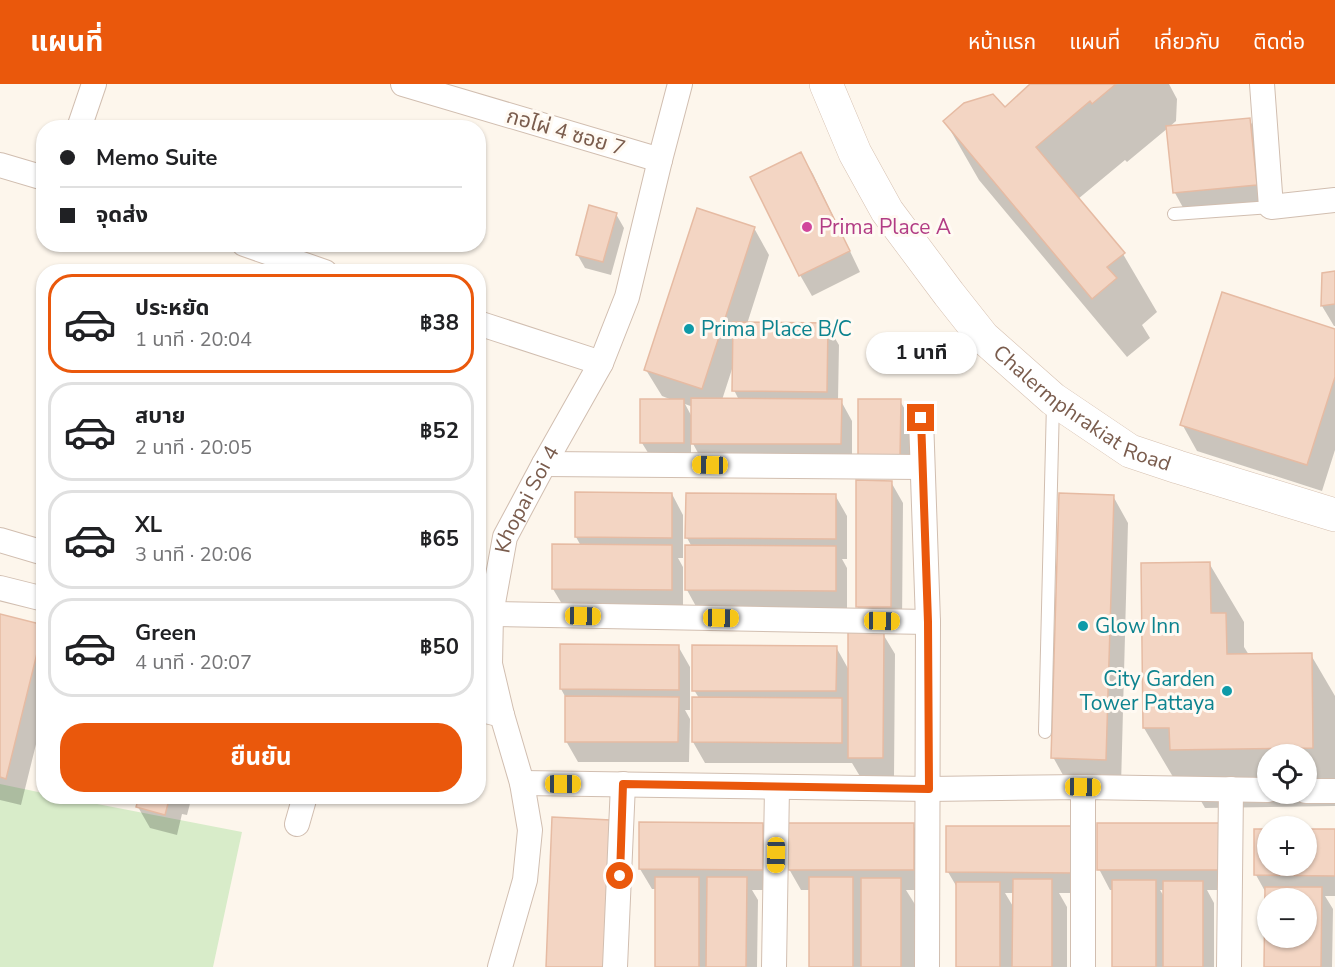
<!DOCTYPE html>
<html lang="th">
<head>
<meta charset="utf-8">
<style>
	body { margin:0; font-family:"Nunito Sans","Noto Sans Thai",sans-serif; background:#f2f2f2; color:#202124; height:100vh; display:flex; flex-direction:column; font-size:22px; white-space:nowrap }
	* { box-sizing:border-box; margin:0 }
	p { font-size:20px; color:#757577 }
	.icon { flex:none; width:33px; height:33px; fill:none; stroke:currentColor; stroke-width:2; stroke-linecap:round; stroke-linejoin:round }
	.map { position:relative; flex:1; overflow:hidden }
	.side { position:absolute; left:36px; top:180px; width:450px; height:540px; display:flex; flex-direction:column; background:#fff; border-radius:24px; box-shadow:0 2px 4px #0004 }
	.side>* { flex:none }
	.guide { position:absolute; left:36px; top:36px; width:450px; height:132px; border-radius:24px; box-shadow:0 2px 4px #0004; display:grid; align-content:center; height:132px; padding:0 24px; background:#fff }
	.fabs { position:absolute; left:1257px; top:660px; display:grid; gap:12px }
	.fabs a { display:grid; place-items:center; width:60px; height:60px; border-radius:50%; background:#fff; box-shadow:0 2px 4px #0004; font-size:30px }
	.end { position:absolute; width:27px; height:27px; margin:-14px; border:8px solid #ea580c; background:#fff; box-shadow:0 0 0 3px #fff }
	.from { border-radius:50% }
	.bubble { position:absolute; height:42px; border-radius:21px; background:#fff; box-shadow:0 2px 4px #0004; font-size:20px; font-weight:700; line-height:42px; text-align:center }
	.car { position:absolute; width:18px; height:36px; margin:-18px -9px; border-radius:8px; box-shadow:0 0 4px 2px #0007; background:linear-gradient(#f5c518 24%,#345 0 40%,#f5c518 0 76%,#345 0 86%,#f5c518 0) }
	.guide b { display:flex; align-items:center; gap:21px; height:57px; font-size:22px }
	.guide b+b { border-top:2px solid #e0e0e0 }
	.guide i { width:15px; height:15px; background:#202124 }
	ul { padding:10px 0 0; list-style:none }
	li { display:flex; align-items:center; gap:18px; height:99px; margin:0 12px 9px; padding:0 12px; border:3px solid #e0e0e0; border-radius:24px }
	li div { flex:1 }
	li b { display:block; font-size:22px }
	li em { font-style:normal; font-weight:700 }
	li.selected { border-color:#ea580c }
	li>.icon { width:54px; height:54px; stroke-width:1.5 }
	.action { display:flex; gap:12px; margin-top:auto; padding:12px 24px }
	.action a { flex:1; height:69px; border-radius:24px; background:#ea580c; color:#fff; font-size:24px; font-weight:700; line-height:69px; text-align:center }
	header { display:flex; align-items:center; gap:36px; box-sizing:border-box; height:84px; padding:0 30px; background:#ea580c; color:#fff }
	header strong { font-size:28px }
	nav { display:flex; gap:33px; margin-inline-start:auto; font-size:21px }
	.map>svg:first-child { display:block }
	.green { fill:#d8ecc9 }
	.shadow { fill:#0003; fill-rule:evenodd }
	.building { fill:#f3d5c3; stroke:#e6bba3; stroke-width:1.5; fill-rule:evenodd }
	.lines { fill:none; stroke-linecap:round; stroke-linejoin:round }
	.lane-casing { stroke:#d1beb0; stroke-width:14 }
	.street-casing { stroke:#d1beb0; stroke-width:26 }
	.secondary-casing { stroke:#d6c0b0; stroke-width:34 }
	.lane { stroke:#fff; stroke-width:12 }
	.street { stroke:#fff; stroke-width:24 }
	.secondary { stroke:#fff; stroke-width:33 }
	.route { stroke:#ea580c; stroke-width:8 }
	.hotel-dot { fill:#d1479c; stroke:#fffaf3; stroke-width:2 }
	.culture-dot { fill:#0f9aa8; stroke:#fffaf3; stroke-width:2 }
	.labels { text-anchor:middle; stroke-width:6; stroke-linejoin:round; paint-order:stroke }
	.street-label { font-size:21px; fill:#7a5c4d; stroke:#fffaf3 }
	.hotel-label { font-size:21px; fill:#b23c85; stroke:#fffaf3; text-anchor:start }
	.culture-label { font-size:21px; fill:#0d838f; stroke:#fffaf3; text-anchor:start }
</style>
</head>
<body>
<header>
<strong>แผนที่</strong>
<nav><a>หน้าแรก</a><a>แผนที่</a><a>เกี่ยวกับ</a><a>ติดต่อ</a></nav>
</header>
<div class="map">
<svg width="1335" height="883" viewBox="0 0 1335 883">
	<rect width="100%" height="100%" fill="#fdf6ec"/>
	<path class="green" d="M0,700L43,709L44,712L61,713L242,748L213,883H0Z"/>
	<path class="shadow" d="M1032,0H1169L1177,15L1176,37L1168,44L1249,35L1261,56L1268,121L1186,129L1175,109L1168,44L1127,78L1125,76L1078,115L1123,170L1157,228L1142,241L1150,254L1127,273L979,96L945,37L1005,26Z
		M801,70L813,90L860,188L812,212L800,191Z
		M616,130L624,144L611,191L585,184L577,170Z
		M754,144L769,171L747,240L827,241L839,261L838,316L841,317L852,337V381L704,380L691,356V372H650L642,359L672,316L662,312L646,286ZM733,282L734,306L739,316H722ZM685,320L693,323L692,333Z
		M1335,188V242H1334L1322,222L1323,190Z
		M1335,246V366L1322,407L1197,367L1182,340Z
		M900,317L912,337L911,394H871Z
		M891,398L903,419L902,543H869L857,522Z
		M577,410H672L683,431V474H678L683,483V526L565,525L553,505L581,462L576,453Z
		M835,411L847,432V475H842L847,484V527L698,526L687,506L692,463L687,454Z
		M1113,412L1128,439L1121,702L1068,700L1053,673Z
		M1209,479L1244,538V563L1249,571H1311L1335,612V722L1205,724L1193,703H1179L1144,644L1142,480ZM1268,670H1306V710H1268Z
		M0,532L43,542L44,544V628L21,721L0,716Z
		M883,550L895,570L894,694H861L852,679H705L693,658L699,614L694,606L836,563L850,588Z
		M561,562H678L690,583V626H685L690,635L689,678H578L566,657V614L561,605Z
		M141,712H192L187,731L182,730L177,751L150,744L138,723Z
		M763,740L774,761V806H752L758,816L757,883H656V805H652L640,785Z
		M913,741L925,761V806H906L916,822V883H811V806H801L789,785Z
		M1219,741L1230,806H1207L1214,819V883H1113V806H1110L1099,785ZM1160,806H1165V814Z
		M1072,744L1084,809H1059L1067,823V883H958V805L948,788ZM1005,809H1014V824Z
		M1335,746V812H1325L1333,825L1332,883H1266V809L1256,791L1268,782H1306ZM1268,814H1306V854H1268Z"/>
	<path class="building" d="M1030,0H1116L1092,20L1090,17L1036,63L1125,169L1107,183L1117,194L1092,215L943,37L964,19L993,10L1005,23Z
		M1250,34L1257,101L1173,109L1166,42Z
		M801,68L850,167L799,192L750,93Z
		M589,121L617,129L603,178L576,171Z
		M697,124L755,143L702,305L644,286Z
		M1335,187V220L1321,222L1322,189Z
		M1222,208L1335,245V293L1307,381L1180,341Z
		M733,238L828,239L827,308L732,307Z
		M691,314L842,315L841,360H691Z
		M640,315H684V359H640Z
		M858,315H901L900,374H858Z
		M856,396L892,397L891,523H856Z
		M575,408L672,409V454L575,453Z
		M686,409L836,410V455L685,454Z
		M1059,409L1114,411L1106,676L1051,674Z
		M552,460L672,461V506L552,505Z
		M685,461L836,462V507L685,506Z
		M1210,478L1211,529H1226L1227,570L1312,569L1313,664L1170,666L1169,644H1143L1141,479Z
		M0,530L44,541L6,695L0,693Z
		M848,548H884L883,674H848Z
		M560,560L679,561V606L560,605Z
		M692,561L837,562L836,607H692Z
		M565,612L679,613L678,658H565Z
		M692,613L842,614V659L692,658Z
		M139,712H170L165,731L136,723Z
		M552,733L610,736L604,883H546Z
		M639,738L763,739V786L639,785Z
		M788,739H914V786H788Z
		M1097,739H1219V786H1097Z
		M946,742H1073V789L946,788Z
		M1254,745H1268V782H1306V745H1335V792L1254,791Z
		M655,793H699V883H655Z
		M707,793H747L746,883H706Z
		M809,793H853V883H809Z
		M861,794H901V883H861Z
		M1013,795H1052V883H1012Z
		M1112,796H1156V883H1112Z
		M1163,797H1203V883H1163Z
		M956,798H1000V883H956Z
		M1265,803H1322L1321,883H1264ZM1268,814H1306V854H1268Z"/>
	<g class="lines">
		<defs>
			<path id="lane" d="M1174,130L1271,123
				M1045,648L1053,319"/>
			<g id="street">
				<path d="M403,0L660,76"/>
				<path d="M1262,0L1271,123L1335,116"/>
				<path d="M79,44L94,0"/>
				<path d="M0,81L44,94"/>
				<path d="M244,160L325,188"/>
				<path d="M478,239L601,279"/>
				<path d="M921,334L928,538L927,883"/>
				<path d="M544,380L922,383"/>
				<path d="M0,456L44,469"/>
				<path d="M0,504L44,515"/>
				<path d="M478,528L491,530L928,538"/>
				<path d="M478,625L502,631"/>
				<path d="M522,699L929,705L1083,703L1268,706"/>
				<path d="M1083,703V883"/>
				<path d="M1306,707H1335"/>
				<path d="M297,740L305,712"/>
				<path id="s1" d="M500,883L525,796L530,746L522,699L502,631L490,580L491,530L505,453L544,380L601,279L627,213L660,76L680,0"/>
				<path d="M615,883L623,700"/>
				<path d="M774,883L777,703"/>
				<path d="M1229,883L1231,705"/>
			</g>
			<g id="secondary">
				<path id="s2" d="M826,0L855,69L887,127L949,210L983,253L1053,315L1130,367L1178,383L1335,431"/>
			</g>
		</defs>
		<use href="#lane" class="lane-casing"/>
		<use href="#street" class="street-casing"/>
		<use href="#secondary" class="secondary-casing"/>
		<use href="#lane" class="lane"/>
		<use href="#street" class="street"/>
		<use href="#secondary" class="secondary"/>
	</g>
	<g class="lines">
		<path class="route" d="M620,792L623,700L929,705L928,538L921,334"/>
	</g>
	<circle class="hotel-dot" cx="807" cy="143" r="6"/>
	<g class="culture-dot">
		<circle cx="689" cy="245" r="6"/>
		<circle cx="1083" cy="542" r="6"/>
		<circle cx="1227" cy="607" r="6"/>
	</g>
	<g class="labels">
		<g class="street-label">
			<text transform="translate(566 48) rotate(16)" y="7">กอไผ่ 4 ซอย 7</text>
			<text dy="7" stroke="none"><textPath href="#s2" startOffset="423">Chalermphrakiat Road</textPath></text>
			<text dy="7" stroke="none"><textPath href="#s1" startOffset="483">Khopai Soi 4</textPath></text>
		</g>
		<g class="hotel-label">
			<text x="819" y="150">Prima Place A</text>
		</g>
		<g class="culture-label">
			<text x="701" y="252">Prima Place B/C</text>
			<text x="1095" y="549">Glow Inn</text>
			<text x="1215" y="602" text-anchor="end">City Garden<tspan x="1215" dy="24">Tower Pattaya</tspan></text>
		</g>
	</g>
</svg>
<div class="fabs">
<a><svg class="icon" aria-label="locate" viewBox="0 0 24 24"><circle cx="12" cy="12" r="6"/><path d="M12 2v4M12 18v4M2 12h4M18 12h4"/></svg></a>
<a>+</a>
<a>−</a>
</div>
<i class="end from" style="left:620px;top:792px"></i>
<i class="end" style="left:921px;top:334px"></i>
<div class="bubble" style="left:866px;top:248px;width:111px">1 นาที</div>
<i class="car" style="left:710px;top:381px;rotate:271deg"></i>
<i class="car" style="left:583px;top:532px;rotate:91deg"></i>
<i class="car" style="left:721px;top:534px;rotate:91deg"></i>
<i class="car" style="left:882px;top:537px;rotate:91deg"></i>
<i class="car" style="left:563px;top:700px;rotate:90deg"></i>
<i class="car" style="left:1083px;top:703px;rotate:91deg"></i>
<i class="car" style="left:776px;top:771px;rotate:181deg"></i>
<div class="guide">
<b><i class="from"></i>Memo Suite</b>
<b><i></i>จุดส่ง</b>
</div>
<section class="side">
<ul>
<li class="selected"><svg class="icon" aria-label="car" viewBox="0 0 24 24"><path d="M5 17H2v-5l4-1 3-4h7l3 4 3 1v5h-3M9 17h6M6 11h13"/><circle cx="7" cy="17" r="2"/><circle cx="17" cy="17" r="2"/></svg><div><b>ประหยัด</b><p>1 นาที · 20:04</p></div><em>฿38</em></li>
<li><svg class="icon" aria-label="car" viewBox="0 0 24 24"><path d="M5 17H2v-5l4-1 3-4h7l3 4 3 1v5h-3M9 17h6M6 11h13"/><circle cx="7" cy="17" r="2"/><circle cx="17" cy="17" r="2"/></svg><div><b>สบาย</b><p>2 นาที · 20:05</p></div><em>฿52</em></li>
<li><svg class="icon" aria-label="car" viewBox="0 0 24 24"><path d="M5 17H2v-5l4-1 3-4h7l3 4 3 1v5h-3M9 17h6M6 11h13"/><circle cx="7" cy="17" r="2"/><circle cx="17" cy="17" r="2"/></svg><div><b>XL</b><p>3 นาที · 20:06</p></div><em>฿65</em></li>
<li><svg class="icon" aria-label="car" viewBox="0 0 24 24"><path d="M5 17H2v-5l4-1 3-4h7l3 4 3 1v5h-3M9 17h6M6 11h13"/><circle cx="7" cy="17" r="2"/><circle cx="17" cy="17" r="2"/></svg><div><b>Green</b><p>4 นาที · 20:07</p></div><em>฿50</em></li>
</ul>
<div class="action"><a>ยืนยัน</a></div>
</section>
</div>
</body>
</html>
